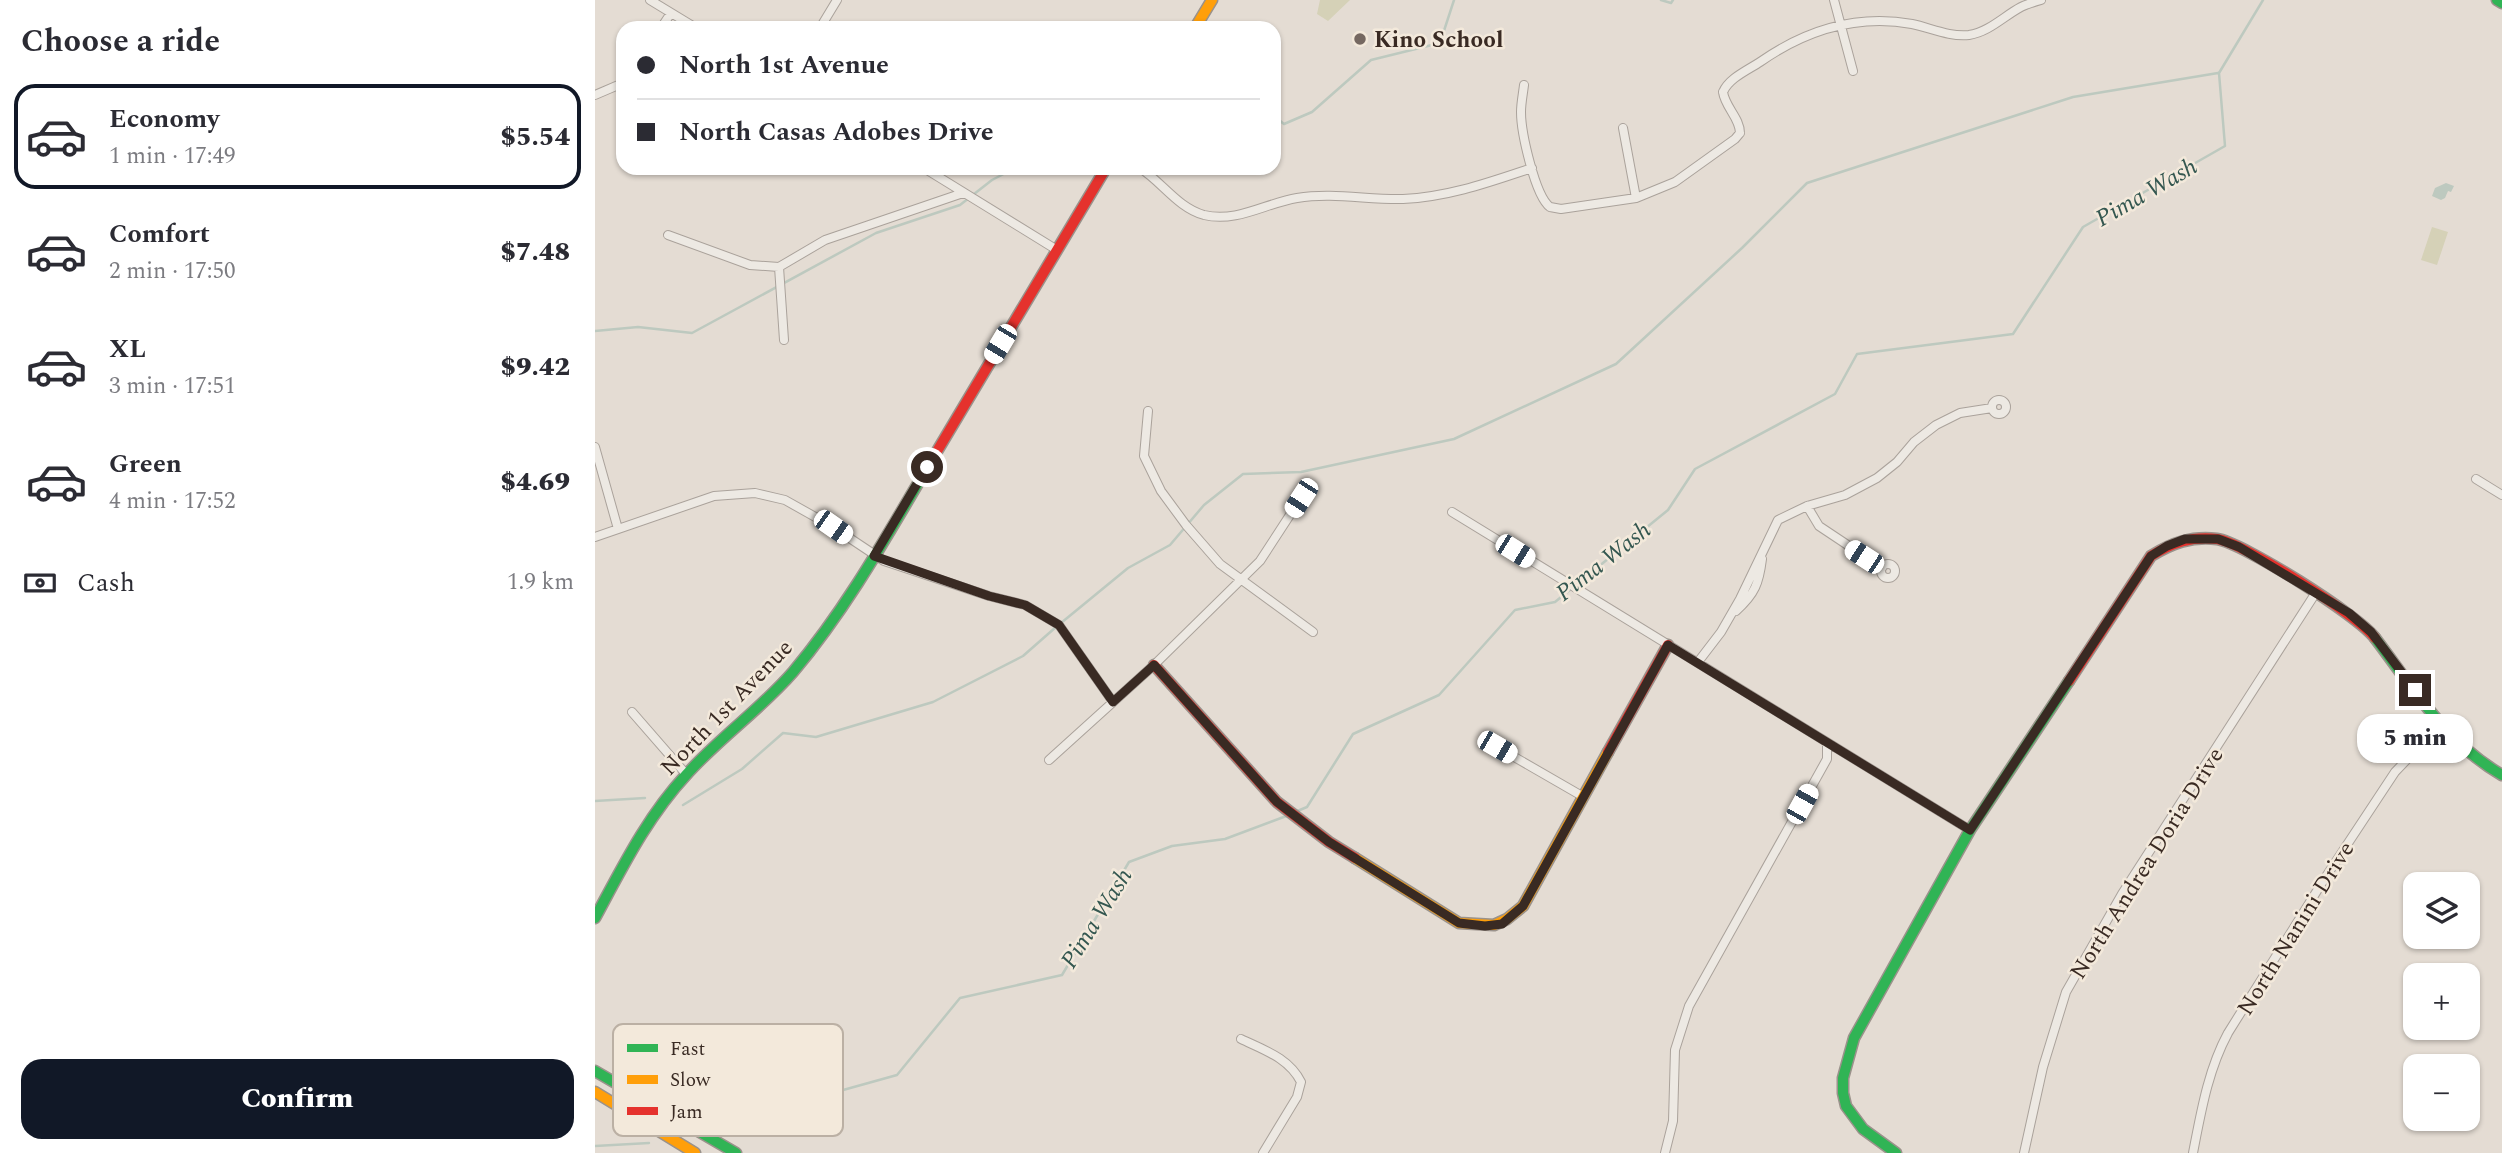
<!DOCTYPE html>
<html lang="en">
<head>
<meta charset="utf-8">
<style>
	body { margin:0; font-family:Spectral,serif; background:#f7f7f7; color:#2b2b33; height:100vh; display:flex; flex-direction:column; font-size:26px; white-space:nowrap }
	* { box-sizing:border-box; margin:0 }
	p { font-size:23px; color:#7c7c81 }
	.icon { flex:none; width:38px; height:38px; fill:none; stroke:currentColor; stroke-width:2; stroke-linecap:round; stroke-linejoin:round }
	.map { position:relative; flex:1; overflow:hidden }
	.drawer { display:flex; flex-direction:column; background:#fff; width:595px }
	.drawer>* { flex:none }
	.top-card { position:absolute; left:21px; top:21px; width:665px; height:154px; border-radius:21px; box-shadow:0 2px 5px #0004; display:grid; align-content:center; height:154px; padding:0 21px; background:#fff }
	.fabs { position:absolute; left:1808px; top:872px; display:grid; gap:14px }
	.fabs a { display:grid; place-items:center; width:77px; height:77px; border-radius:14px; background:#fff; box-shadow:0 2px 5px #0004; font-size:35px }
	.end { position:absolute; width:32px; height:32px; margin:-16px; border:9px solid #392a23; background:#fff; box-shadow:0 0 0 4px #fff }
	.from { border-radius:50% }
	.bubble { position:absolute; height:49px; border-radius:21px; background:#fff; box-shadow:0 2px 5px #0004; font-size:23px; font-weight:800; line-height:49px; text-align:center }
	.car { position:absolute; width:21px; height:42px; margin:-21px -10px; border-radius:9px; box-shadow:0 0 5px 2px #0007; background:linear-gradient(#fff 24%,#345 0 40%,#fff 0 76%,#345 0 86%,#fff 0) }
	.top-card b { display:flex; align-items:center; gap:24px; height:66px; font-size:26px }
	.top-card b+b { border-top:2px solid #e1e1e2 }
	.top-card i { width:18px; height:18px; background:#2b2b33 }
	ul { padding:0; list-style:none }
	li { display:flex; align-items:center; gap:21px; height:105px; margin:0 14px 10px; padding:0 7px; border:4px solid transparent; border-radius:21px }
	li div { flex:1 }
	li b { display:block; font-size:26px }
	li em { font-style:normal; font-weight:800 }
	li.on { border-color:#111827 }
	li>.icon { width:63px; height:63px; stroke-width:1.5 }
	h2 { padding:0 21px; font-size:32px; line-height:84px }
	.pay { display:flex; align-items:center; gap:18px; height:77px; padding:0 21px; font-size:26px }
	.pay p { margin-inline-start:auto }
	.action { display:flex; gap:14px; margin-top:auto; padding:14px 21px }
	.action a { flex:1; height:80px; border-radius:21px; background:#111827; color:#fff; font-size:28px; font-weight:800; line-height:80px; text-align:center }
	main { display:flex; flex:1; min-height:0 }
	.map>svg:first-child { display:block }
	.green { fill:#d5d1b7 }
	.water { fill:#bdc9bf }
	.lines { fill:none; stroke-linecap:round; stroke-linejoin:round }
	.stream { stroke:#bdc9bf; stroke-width:2.5 }
	.street-casing { stroke:#aaa29b; stroke-width:10 }
	.fast-casing { stroke:#9a928b; stroke-width:13 }
	.slow-casing { stroke:#9a928b; stroke-width:13 }
	.jam-casing { stroke:#9a928b; stroke-width:13 }
	.street { stroke:#ede9e3; stroke-width:8 }
	.fast { stroke:#30b455; stroke-width:10 }
	.slow { stroke:#ff9f0a; stroke-width:10 }
	.jam { stroke:#e5322d; stroke-width:10 }
	.route { stroke:#392a23; stroke-width:9 }
	.poi-dot { fill:#756861; stroke:#f3e9db; stroke-width:2.5 }
	.labels { text-anchor:middle; stroke-width:5; stroke-linejoin:round; paint-order:stroke }
	.poi-label { font-size:23px; font-weight:bold; fill:#392a23; stroke:#f3e9db; text-anchor:start }
	.street-label { font-size:23px; fill:#392a23; stroke:#f3e9db }
	.water-label { font-size:24px; font-style:italic; fill:#345750; stroke:#f3e9db }
	.key { fill:#f3e9db; stroke:#bbb0a4; stroke-width:2 }
	.key-label { font-size:19px; fill:#392a23 }
</style>
</head>
<body>
<main>
<section class="drawer">
<h2>Choose a ride</h2>
<ul>
<li class="on"><svg class="icon" aria-label="car" viewBox="0 0 24 24"><path d="M5 17H2v-5l4-1 3-4h7l3 4 3 1v5h-3M9 17h6M6 11h13"/><circle cx="7" cy="17" r="2"/><circle cx="17" cy="17" r="2"/></svg><div><b>Economy</b><p>1 min · 17:49</p></div><em>$5.54</em></li>
<li><svg class="icon" aria-label="car" viewBox="0 0 24 24"><path d="M5 17H2v-5l4-1 3-4h7l3 4 3 1v5h-3M9 17h6M6 11h13"/><circle cx="7" cy="17" r="2"/><circle cx="17" cy="17" r="2"/></svg><div><b>Comfort</b><p>2 min · 17:50</p></div><em>$7.48</em></li>
<li><svg class="icon" aria-label="car" viewBox="0 0 24 24"><path d="M5 17H2v-5l4-1 3-4h7l3 4 3 1v5h-3M9 17h6M6 11h13"/><circle cx="7" cy="17" r="2"/><circle cx="17" cy="17" r="2"/></svg><div><b>XL</b><p>3 min · 17:51</p></div><em>$9.42</em></li>
<li><svg class="icon" aria-label="car" viewBox="0 0 24 24"><path d="M5 17H2v-5l4-1 3-4h7l3 4 3 1v5h-3M9 17h6M6 11h13"/><circle cx="7" cy="17" r="2"/><circle cx="17" cy="17" r="2"/></svg><div><b>Green</b><p>4 min · 17:52</p></div><em>$4.69</em></li>
</ul>
<div class="pay"><svg class="icon" aria-label="cash" viewBox="0 0 24 24"><path d="M3 7h18v10H3z"/><circle cx="12" cy="12" r="2"/></svg>Cash<p>1.9 km</p></div>
<div class="action"><a>Confirm</a></div>
</section>
<div class="map">
<svg width="1907" height="1153" viewBox="0 0 1907 1153">
	<rect width="100%" height="100%" fill="#e4dcd3"/>
	<path class="green" d="M725,0H755L733,21L722,14Z
		M1837,227L1853,232L1842,265L1826,260Z"/>
	<path class="water" d="M1851,183L1859,186L1856,192L1853,191L1850,198L1846,200L1837,196L1840,188Z"/>
	<g class="lines">
		<path class="stream" d="M1066,0L1076,3L1078,0
			M679,116L689,124L717,112L776,60L845,43L859,0
			M0,331L43,327L97,333L281,233L365,205L397,180L420,168
			M466,623L533,568L575,545L609,505L648,474L706,472L859,439L1021,364L1147,248L1212,183L1478,97L1623,73
			M0,801L50,798
			M88,805L147,769L188,733L221,737L338,702L428,656L461,627
			M700,812L712,807L758,734L844,695L920,610L960,602L1073,510L1100,469L1240,394L1262,354L1418,334L1488,227L1630,146L1624,73L1668,0
			M117,1119L136,1112L205,1102L302,1075L365,998L467,975L534,862L577,846L630,839L694,815
			M0,1146L54,1143"/>
		<defs>
			<path id="street" d="M55,0L101,28
				M1239,0L1258,71
				M66,28L76,13
				M225,28L242,0
				M446,28H458
				M929,85C928,94 926,103 926,112C926,132 940,196 955,207
				M1128,92C1134,78 1153,70 1165,62C1211,30 1261,14 1317,24C1336,28 1354,37 1374,35C1394,32 1409,16 1426,7C1432,4 1439,2 1446,0
				M1128,92C1130,107 1145,118 1145,133
				M0,95L28,83
				M1028,128L1041,198
				M329,168L462,250
				M545,168C567,182 583,208 609,215C642,223 671,203 702,198C738,192 773,200 808,199C854,197 895,182 937,168
				M955,207L966,209L1041,198L1080,182L1140,139L1145,133
				M73,235L155,265L184,267L230,240L368,193
				M184,267L189,340
				M1397 407a7 7 0 1 1 14 0a7 7 0 1 1-14 0Z
				M553,411L549,456L566,491L591,525L625,564L718,632
				M0,447L23,529
				M1881,479L1907,495
				M1212,506L1224,526L1287,568
				M857,512L1375,830
				M0,537L119,496L160,493L190,500L238,527L289,561L394,596L430,605L464,625L518,702
				M1286 571a7 7 0 1 1 14 0a7 7 0 1 1-14 0Z
				M1141,611C1160,594 1164,583 1167,559
				M1103,662L1126,632L1145,599L1183,520L1212,506L1250,495L1282,478L1302,462L1319,442L1341,425L1365,413L1397,408
				M37,712L91,774
				M902,747L987,796
				M454,760L559,665L665,561L706,498
				M646,1039C669,1050 694,1058 706,1082L702,1097L668,1153
				M1070,1153L1078,1121L1080,1050L1094,1006L1232,759V744
				M1429,1153L1448,1067L1471,992L1527,894L1720,594
				M1598,1153C1606,1112 1613,1070 1633,1033L1730,878L1800,772L1845,725"/>
			<path id="fast" d="M1902,0L1907,3
				M1780,638C1818,688 1851,743 1907,775
				M0,918C27,868 52,817 91,775C124,738 166,709 198,672C252,608 293,534 335,463
				M0,1071L141,1153
				M1301,1153L1268,1129L1251,1106L1248,1093V1078L1259,1038L1375,830L1474,681"/>
			<path id="slow" d="M600,28L617,0
				M760,858L864,923L899,925L912,919L928,906L1013,752
				M0,1092L100,1153"/>
			<path id="jam" d="M335,463L511,168
				M559,665L682,802L734,842L760,858
				M1474,681L1556,556C1577,543 1596,536 1622,539C1647,542 1764,616 1780,638
				M1013,752L1073,645"/>
		</defs>
		<use href="#street" class="street-casing"/>
		<use href="#fast" class="fast-casing"/>
		<use href="#slow" class="slow-casing"/>
		<use href="#jam" class="jam-casing"/>
		<use href="#street" class="street"/>
		<use href="#fast" class="fast"/>
		<use href="#slow" class="slow"/>
		<use href="#jam" class="jam"/>
	</g>
	<g class="lines">
		<path class="route" d="M332,467L279,556L394,596L430,605L464,625L518,702L559,665L682,802L734,842L864,923L890,926L907,924L928,906L1073,645L1375,830L1556,556L1572,546L1590,539H1623L1644,547L1754,613L1776,632L1820,690"/>
	</g>
	<circle class="poi-dot" cx="765" cy="39" r="7"/>
	<g class="labels">
		<g class="poi-label">
			<text x="779" y="47">Kino School</text>
		</g>
		<g class="street-label">
			<text transform="translate(131 707) rotate(-46)" y="8">North 1st Avenue</text>
			<text transform="translate(1551 863) rotate(-58)" y="8">North Andrea Doria Drive</text>
			<text transform="translate(1700 928) rotate(-58)" y="8">North Nanini Drive</text>
		</g>
		<g class="water-label">
			<text transform="translate(1551 192) rotate(-30)" y="8">Pima Wash</text>
			<text transform="translate(1008 561) rotate(-38)" y="8">Pima Wash</text>
			<text transform="translate(501 918) rotate(-58)" y="8">Pima Wash</text>
		</g>
	</g>
	<rect x="18" y="1024" width="230" height="112" rx="10" class="key"/>
	<rect x="32" y="1044" width="31" height="8" fill="#30b455"/>
	<rect x="32" y="1075" width="31" height="9" fill="#ff9f0a"/>
	<rect x="32" y="1107" width="31" height="8" fill="#e5322d"/>
	<g class="key-label">
		<text x="75" y="1055">Fast</text>
		<text x="75" y="1086">Slow</text>
		<text x="75" y="1118">Jam</text>
	</g>
</svg>
<div class="fabs">
<a><svg class="icon" aria-label="layers" viewBox="0 0 24 24"><path d="M12 4l9 5-9 5-9-5zM3 14l9 5 9-5"/></svg></a>
<a>+</a>
<a>−</a>
</div>
<i class="end from" style="left:332px;top:467px"></i>
<i class="end" style="left:1820px;top:690px"></i>
<div class="bubble" style="left:1762px;top:714px;width:116px">5 min</div>
<i class="car" style="left:405px;top:344px;rotate:211deg"></i>
<i class="car" style="left:706px;top:498px;rotate:213deg"></i>
<i class="car" style="left:238px;top:527px;rotate:125deg"></i>
<i class="car" style="left:920px;top:551px;rotate:122deg"></i>
<i class="car" style="left:1269px;top:557px;rotate:303deg"></i>
<i class="car" style="left:902px;top:747px;rotate:120deg"></i>
<i class="car" style="left:1207px;top:804px;rotate:29deg"></i>
<div class="top-card">
<b><i class="from"></i>North 1st Avenue</b>
<b><i></i>North Casas Adobes Drive</b>
</div>
</div>
</main>
</body>
</html>
